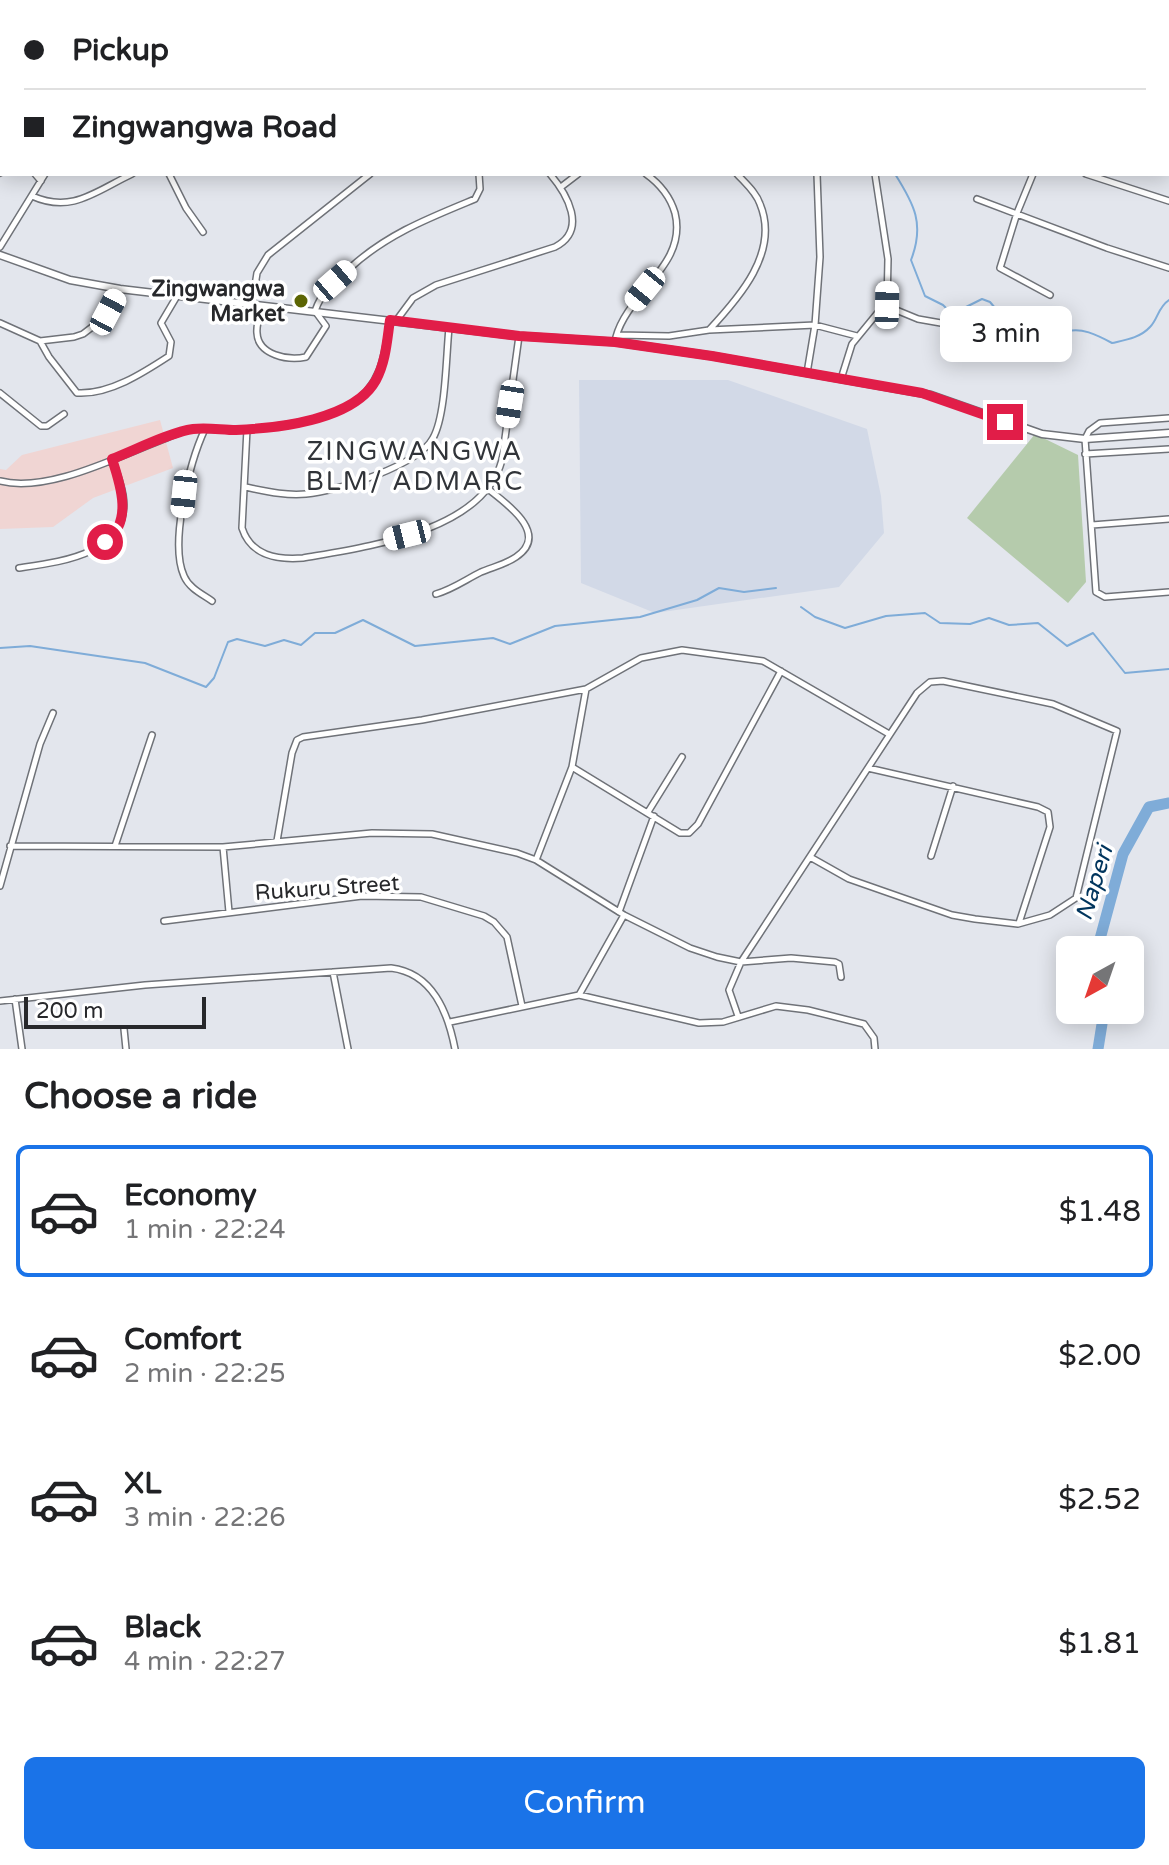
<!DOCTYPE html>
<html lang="en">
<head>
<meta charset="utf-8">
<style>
	body { margin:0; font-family:"Varela Round",sans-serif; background:#f2f2f2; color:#202124; height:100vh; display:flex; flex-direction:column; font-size:30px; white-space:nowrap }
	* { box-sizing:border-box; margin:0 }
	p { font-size:26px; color:#757577 }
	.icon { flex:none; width:44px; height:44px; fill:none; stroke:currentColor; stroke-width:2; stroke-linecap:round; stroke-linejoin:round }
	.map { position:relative; height:1049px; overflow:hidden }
	.details { display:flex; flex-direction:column; background:#fff; flex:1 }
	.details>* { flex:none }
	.hud { position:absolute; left:0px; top:0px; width:1170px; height:176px; box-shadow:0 4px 20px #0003; display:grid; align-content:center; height:176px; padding:0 24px; background:#fff }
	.needle { width:52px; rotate:220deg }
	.tools { position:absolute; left:1056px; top:936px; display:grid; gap:16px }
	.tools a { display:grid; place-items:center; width:88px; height:88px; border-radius:12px; background:#fff; box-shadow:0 4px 20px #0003; font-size:40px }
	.scale { position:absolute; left:24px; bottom:20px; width:182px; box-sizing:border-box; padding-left:8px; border:4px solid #27282b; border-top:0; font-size:22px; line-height:28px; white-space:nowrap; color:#27282b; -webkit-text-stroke:6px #fff; paint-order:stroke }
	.end { position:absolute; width:36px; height:36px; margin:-18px; border:10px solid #e11d48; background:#fff; box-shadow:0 0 0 4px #fff }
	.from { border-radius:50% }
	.bubble { position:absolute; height:56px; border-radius:12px; background:#fff; box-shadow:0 4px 20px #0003; font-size:26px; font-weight:600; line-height:56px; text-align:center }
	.car { position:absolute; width:24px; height:48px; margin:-24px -12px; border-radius:10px; box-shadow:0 0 6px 2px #0007; background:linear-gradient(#fff 24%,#345 0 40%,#fff 0 76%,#345 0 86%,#fff 0) }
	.hud b { display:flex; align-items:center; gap:28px; height:76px; font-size:30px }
	.hud b+b { border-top:2px solid #e0e0e0 }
	.hud i { width:20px; height:20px; background:#202124 }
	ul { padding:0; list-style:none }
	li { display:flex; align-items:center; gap:24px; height:132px; margin:0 16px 12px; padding:0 8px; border:4px solid transparent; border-radius:12px }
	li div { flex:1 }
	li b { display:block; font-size:30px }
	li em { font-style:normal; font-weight:600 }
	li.on { border-color:#1a73e8 }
	li>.icon { width:72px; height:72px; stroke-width:1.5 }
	h2 { padding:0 24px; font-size:36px; line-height:96px }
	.primary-button { display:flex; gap:16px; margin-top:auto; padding:16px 24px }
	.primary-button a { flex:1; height:92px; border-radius:12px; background:#1a73e8; color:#fff; font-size:32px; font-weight:600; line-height:92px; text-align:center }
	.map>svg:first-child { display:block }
	.commercial { fill:#f0d5d3 }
	.built { fill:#d2d9e7 }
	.green { fill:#b5cbac }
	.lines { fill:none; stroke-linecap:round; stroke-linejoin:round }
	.stream { stroke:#7facd8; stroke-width:2 }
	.river { stroke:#7facd8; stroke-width:11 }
	.minor-casing { stroke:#6f7278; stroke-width:8 }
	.tertiary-casing { stroke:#6f7278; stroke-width:9 }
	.minor { stroke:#fff; stroke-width:5 }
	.tertiary { stroke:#fff; stroke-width:6 }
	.route { stroke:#e11d48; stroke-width:10 }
	.poi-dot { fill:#5c6504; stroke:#fff; stroke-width:3 }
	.labels { text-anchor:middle; stroke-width:7; stroke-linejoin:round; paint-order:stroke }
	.poi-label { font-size:22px; font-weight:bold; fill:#27282b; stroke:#fff; text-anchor:end }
	.street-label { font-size:22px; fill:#27282b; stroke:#fff }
	.water-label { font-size:24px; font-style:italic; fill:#00355d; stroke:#fff }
	.quarter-label { font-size:26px; letter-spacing:2px; fill:#313439; stroke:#fff }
</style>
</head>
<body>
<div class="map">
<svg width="1169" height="1049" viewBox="0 0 1169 1049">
	<rect width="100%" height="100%" fill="#e3e6ed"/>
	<path class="commercial" d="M160,420L173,468L93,498L53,527L0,529V469L6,470L22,455Z"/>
	<path class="built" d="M579,380H728L867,429L881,496L884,533L839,587L655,613L581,583Z"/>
	<path class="green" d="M1035,434L1078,455L1086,582L1068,603L967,518Z"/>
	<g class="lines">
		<path class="stream" d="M502,2V0
			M895,174C914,204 925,224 911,260L925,296L943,305L952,314L982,299L990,302L1032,352C1067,328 1073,322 1112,343C1125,340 1140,338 1150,327C1158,319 1158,307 1169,300
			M801,607L815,617L845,628L886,616L925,613L940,623L970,624L989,618L1009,625L1038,623L1067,646L1093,633L1125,673L1169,669
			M0,648L30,646L145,663L206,687L214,678L228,642L237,639L265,646L284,640L301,645L315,633H335L363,620L415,646L493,638L510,644L555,626L640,617L697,600L719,588L744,592L776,588"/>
		<path class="river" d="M1097,950L1123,854L1149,807L1169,803
			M1098,1049L1102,1024L1100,1010"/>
		<defs>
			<path id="minor" d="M988,0L989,2
				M452,1V2
				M170,2L172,0
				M219,2V0
				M322,2L326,0
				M555,2L556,0
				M622,2V0
				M0,29L2,32
				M0,94L2,91
				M0,99V102
				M0,123L2,126
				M0,173L2,172
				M35,174L41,181
				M169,174L186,208L203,232
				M875,174L888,259L887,305
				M1033,174L1017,213L1000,268L1050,295
				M1086,174L1169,201
				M561,187L578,174
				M32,196C72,214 96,191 132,174
				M977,199L1107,248L1169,268
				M0,247L45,174
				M252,305L257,273L268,255L370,174
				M262,306C260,314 256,325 257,333C258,355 288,361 306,357L326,326L315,311C322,291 334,281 350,268C387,234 429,218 475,199L480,189L479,174
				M396,321L413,298L436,285L555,247C588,230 567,194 550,174
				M0,323L40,341L74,337L83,334L100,321L120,289
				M709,330L815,325L857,336
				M617,335L669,336L709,330C739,298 780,252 760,204C756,192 745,183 737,174
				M616,337C628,292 688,265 675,213C670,196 660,184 646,174
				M40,341L49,357L77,393C109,395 143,373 169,356L171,342L161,323L177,296
				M807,373L815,325L820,257L817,174
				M841,379L852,344L884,305L918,319L975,329L1007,341
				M0,393L41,426H47L64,414
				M1169,418L1100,423L1089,431L1085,439L1096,592L1105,597L1169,592
				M205,429C190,461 169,543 184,576C189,588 202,594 212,601
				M247,429L242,528C251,556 277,560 303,558C366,547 483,532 502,460L519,336
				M1085,454L1169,449
				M0,481C47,493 115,458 159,441C170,437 182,430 194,429C204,428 214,430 224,430C260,430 320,423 350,405C382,386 385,353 390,320
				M245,487C265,491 285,496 306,494C336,492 419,465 433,438C446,415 446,356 449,328
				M1092,525L1169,519
				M19,568C60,562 132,554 123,495C121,483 116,470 112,459
				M436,594C453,589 465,580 481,572C493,567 506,564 516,557C550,534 507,504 488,489
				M572,767L680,833H689L698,824L781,671
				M868,768L1038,807L1048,812L1050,827L1019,923
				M648,812L682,757
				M277,841L292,753L297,740L303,737L422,720L586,689L641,658L682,650L763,661L889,734
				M10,846L223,847L372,833L432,834L517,853L536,860L624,915L690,948L717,957L741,962L791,958L835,962L839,964L841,977
				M115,846L152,735
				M223,847L229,912
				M931,856L953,786
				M536,860L572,767L586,689
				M0,886L40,744L53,713
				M619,912L654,816
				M164,921L362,896L421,897L484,916L494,922L507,937L522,1006
				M333,972L348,1049
				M579,995L624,915
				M15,999L22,1049
				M0,1001L145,985L391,968C433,973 448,1013 455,1049
				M738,1016L729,990L741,962L917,693L930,682L943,681L1053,704L1117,731L1076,898L1050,915L1018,924L975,919L952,915L849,879L810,857
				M450,1022L579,995L699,1023L723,1022L776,1006L808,1010L864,1024L874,1038L875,1049
				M124,1029L126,1049"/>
			<path id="tertiary" d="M0,255L70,280L120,289L519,336L615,342L712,356L931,395L1042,434L1085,439L1169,433"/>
		</defs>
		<use href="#minor" class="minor-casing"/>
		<use href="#tertiary" class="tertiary-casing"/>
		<use href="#minor" class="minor"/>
		<use href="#tertiary" class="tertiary"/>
	</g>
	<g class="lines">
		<path class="route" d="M105,542C133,523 121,486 112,459C135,450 171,432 193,429C207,427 222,430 236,430C278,428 354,420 376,380C386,361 387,340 390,320L519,336L615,342L712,356L922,393L1005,422"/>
	</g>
	<circle class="poi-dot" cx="301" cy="301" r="8"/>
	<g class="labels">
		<g class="poi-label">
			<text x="285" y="296">Zingwangwa<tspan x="285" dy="25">Market</tspan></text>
		</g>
		<g class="street-label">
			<text transform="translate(327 887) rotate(-4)" y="8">Rukuru Street</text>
		</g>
		<g class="water-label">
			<text transform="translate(1094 883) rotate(-73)" y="8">Naperi</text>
		</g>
		<g class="quarter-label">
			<text x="415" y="460">ZINGWANGWA<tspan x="415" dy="30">BLM/ ADMARC</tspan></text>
		</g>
	</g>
</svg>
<div class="tools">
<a><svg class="needle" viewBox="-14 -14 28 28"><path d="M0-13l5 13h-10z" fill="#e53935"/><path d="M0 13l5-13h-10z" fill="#757577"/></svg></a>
</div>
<div class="scale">200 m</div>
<i class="end from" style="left:105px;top:542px"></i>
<i class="end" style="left:1005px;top:422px"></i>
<div class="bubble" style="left:940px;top:306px;width:132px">3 min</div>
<i class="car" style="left:335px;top:281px;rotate:49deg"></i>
<i class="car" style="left:645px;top:289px;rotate:219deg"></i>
<i class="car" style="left:887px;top:305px;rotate:1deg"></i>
<i class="car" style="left:108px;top:312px;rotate:28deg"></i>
<i class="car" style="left:510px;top:404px;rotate:189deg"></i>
<i class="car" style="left:184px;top:494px;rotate:186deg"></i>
<i class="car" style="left:407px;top:535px;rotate:256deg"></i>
<div class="hud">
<b><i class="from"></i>Pickup</b>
<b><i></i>Zingwangwa Road</b>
</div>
</div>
<section class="details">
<h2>Choose a ride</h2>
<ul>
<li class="on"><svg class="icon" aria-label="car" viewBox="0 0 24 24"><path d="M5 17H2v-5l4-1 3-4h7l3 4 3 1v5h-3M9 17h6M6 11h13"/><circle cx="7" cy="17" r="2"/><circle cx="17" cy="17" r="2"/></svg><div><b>Economy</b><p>1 min · 22:24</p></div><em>$1.48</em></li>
<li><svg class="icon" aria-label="car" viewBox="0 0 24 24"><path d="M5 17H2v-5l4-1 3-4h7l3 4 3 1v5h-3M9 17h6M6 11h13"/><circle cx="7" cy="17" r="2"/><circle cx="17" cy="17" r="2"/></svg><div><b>Comfort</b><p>2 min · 22:25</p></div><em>$2.00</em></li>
<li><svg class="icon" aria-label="car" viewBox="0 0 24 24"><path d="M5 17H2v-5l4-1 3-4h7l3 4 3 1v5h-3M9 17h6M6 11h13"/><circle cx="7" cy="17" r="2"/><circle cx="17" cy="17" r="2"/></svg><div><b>XL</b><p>3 min · 22:26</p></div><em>$2.52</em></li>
<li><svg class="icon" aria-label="car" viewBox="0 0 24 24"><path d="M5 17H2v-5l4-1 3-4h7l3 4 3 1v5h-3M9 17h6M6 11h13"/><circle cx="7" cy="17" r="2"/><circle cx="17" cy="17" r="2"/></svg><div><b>Black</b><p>4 min · 22:27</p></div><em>$1.81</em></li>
</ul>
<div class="primary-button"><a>Confirm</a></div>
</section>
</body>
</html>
